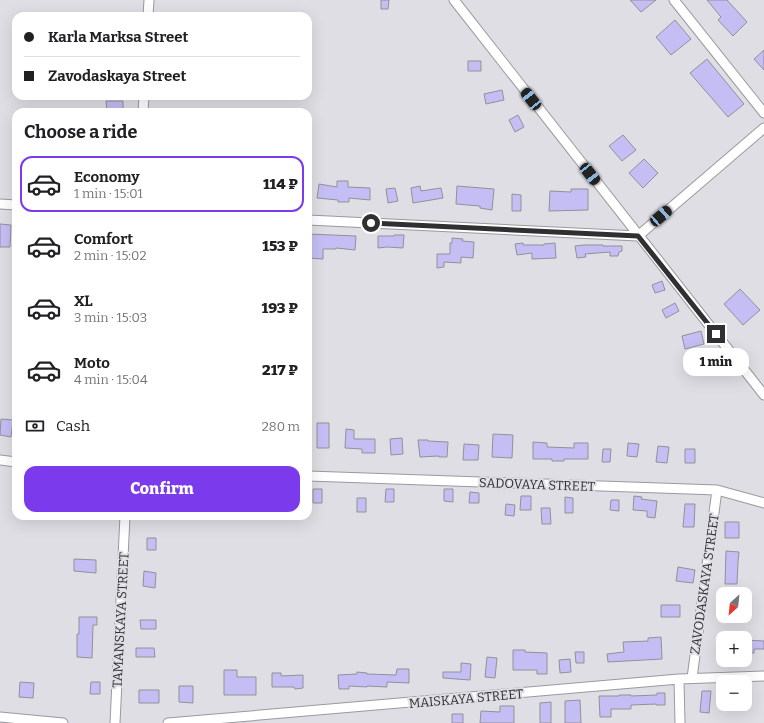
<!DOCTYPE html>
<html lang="en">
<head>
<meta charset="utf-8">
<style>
	body { margin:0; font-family:Bitter,serif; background:#f6f6f6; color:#202124; height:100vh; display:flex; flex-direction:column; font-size:15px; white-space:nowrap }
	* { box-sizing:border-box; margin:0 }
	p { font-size:13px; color:#757577 }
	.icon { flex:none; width:22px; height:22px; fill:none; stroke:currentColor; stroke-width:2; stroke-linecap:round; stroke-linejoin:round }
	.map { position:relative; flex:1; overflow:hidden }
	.sheet { position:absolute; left:12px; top:108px; width:300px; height:412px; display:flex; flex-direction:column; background:#fff; border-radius:12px; box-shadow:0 4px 16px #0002 }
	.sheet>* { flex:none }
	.top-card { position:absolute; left:12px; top:12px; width:300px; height:88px; border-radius:12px; box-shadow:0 4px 16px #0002; display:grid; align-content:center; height:88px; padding:0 12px; background:#fff }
	.needle { width:26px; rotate:207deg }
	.tools { position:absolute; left:716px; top:587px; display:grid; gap:8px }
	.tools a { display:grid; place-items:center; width:36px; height:36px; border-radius:8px; background:#fff; box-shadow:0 4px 16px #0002; font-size:20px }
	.end { position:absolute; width:18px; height:18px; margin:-9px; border:5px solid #303033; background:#fff; box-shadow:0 0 0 2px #fff }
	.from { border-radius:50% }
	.bubble { position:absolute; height:28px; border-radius:12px; background:#fff; box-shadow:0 4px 16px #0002; font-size:13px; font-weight:800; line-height:28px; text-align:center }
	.car { position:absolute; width:12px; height:24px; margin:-12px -6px; border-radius:5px; box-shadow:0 0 3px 1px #0007; background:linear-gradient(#222 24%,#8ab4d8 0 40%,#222 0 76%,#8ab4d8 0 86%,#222 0) }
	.top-card b { display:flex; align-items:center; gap:14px; height:38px; font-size:15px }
	.top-card b+b { border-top:1px solid #e0e0e0 }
	.top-card i { width:10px; height:10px; background:#202124 }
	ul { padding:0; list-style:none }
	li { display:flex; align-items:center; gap:12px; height:56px; margin:0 8px 6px; padding:0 4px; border:2px solid transparent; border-radius:12px }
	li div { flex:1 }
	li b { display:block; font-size:15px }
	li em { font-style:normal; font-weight:800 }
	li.on { border-color:#7c3aed }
	li>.icon { width:36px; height:36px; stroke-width:1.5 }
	h2 { padding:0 12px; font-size:18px; line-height:48px }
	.pay { display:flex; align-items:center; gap:10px; height:44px; padding:0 12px; font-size:15px }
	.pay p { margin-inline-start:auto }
	.action { display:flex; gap:8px; margin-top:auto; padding:8px 12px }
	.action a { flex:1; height:46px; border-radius:12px; background:#7c3aed; color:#fff; font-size:16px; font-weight:800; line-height:46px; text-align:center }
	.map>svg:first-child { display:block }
	.building { fill:#c4bef4; stroke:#929197 }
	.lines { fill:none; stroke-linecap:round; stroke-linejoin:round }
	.street-casing { stroke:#999a9f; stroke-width:11 }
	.street { stroke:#fff; stroke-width:9 }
	.route { stroke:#303033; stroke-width:5 }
	.labels { text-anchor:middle; stroke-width:4; stroke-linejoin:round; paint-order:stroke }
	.street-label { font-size:13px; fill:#303033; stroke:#dedee4 }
</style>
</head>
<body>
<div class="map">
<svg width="764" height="723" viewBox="0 0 764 723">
	<rect width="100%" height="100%" fill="#dedee4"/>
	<path class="building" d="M381,0H389L388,9H381Z
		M630,0H656L641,12Z
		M707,0H727L747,22L733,36L718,20L721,17Z
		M675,20L691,39L671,55L656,37Z
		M764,50V70L754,59Z
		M707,59L744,104L728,117L690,73Z
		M468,61H481V71H468Z
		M502,90L504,100L486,104L484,94Z
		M106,101H123V112H107Z
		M518,115L524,127L515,132L509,120Z
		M623,135L636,150L622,161L609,146Z
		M644,159L658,173L643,188L629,173Z
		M337,181H348V187L370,188V200L349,198V202H338V200L317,198L319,184L337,187Z
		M420,186L421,191L441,188L443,198L413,203L411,188Z
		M457,186L494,189L492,210L480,208V206L456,204Z
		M395,188L398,201L388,203L386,189Z
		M571,189H588V210L549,211L550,191L571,192Z
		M512,194L521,195V211H512Z
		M0,224L11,225L10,247H0Z
		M308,234L356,236L355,250L336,248V249H323V259L308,258Z
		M394,235H404L403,248L387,247L378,248V236H394Z
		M452,238L463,239L462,241L474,242L473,258L461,257V263L444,262V267L437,268V254H450V243H452Z
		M523,243V245H544V244L555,243L556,258L532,259V253L517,255L515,244Z
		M584,245H603V246H622V251L619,252L618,256H610V252L585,254L586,257L577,258L575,246Z
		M662,281L665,290L655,293L652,285Z
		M740,289L760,310L743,325L724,304Z
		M675,303L679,311L666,318L662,310Z
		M701,331L704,344L685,349L682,336Z
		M1,419L13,420L11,437L0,435Z
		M317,423H329V448H317Z
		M346,429L354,430V439H375V453H362V449L345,448Z
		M493,434L513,435L512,458L492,457Z
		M402,438L403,454L391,455L390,439Z
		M418,440H428V441L448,442L447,457H439V456L420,457Z
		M533,442L547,443V447L574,448V443H588V459H564V461H552V459H533Z
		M628,443L639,444L637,457L627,456Z
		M464,444L479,445L478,460H463Z
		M658,446L669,447L667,463L656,462Z
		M603,449H611L610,462H602Z
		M685,449H695V463H685Z
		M313,489H322V503H313Z
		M386,489H394V502H385Z
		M444,489H453V502L444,501Z
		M470,492L479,493V503H469Z
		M521,496H531V510H520Z
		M634,496L642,497L641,499L657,501L655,518L647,517V511L633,510Z
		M565,497L573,498V513H565Z
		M357,498H366V512H357Z
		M611,500H619V511L610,510Z
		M506,504L515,505L514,516L505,515Z
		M685,504H695L694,527H683Z
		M541,508H550L551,524H542Z
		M725,522H739V538H725Z
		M147,538H156V550H147Z
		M726,551L739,552L738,562L737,584H725Z
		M74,559L96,560V573L74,571Z
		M678,567L695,570L693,583L676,581Z
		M144,571L156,573L155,588L143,586Z
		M661,605H680V617H661Z
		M79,617H97V625H93L92,658L77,657V634H79Z
		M140,620H156V629H141Z
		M661,637L662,659L608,662L607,654L624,652L623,642L648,641V638Z
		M745,640L764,641V649H754V653H745Z
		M136,648H154L155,657H136Z
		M513,650H525V652L547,653V674H537V670H513Z
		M575,652H584V663H576Z
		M487,657L497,658L495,678L485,677Z
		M570,659L571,672L560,673L559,660Z
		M461,663L471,664L470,680L443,678V672H461Z
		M397,669H409V683L387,682V687L367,686V687L349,686V689H339L338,675L357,674V672L367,673V674L396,675Z
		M224,670H237V677H256V695H224Z
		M272,673H281V676L303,675V688L295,689L294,687H272Z
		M20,682L34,683L33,698L19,697Z
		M91,682H100V694H90Z
		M179,686H193V703L179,702Z
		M139,690H159V703H139Z
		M702,691H711L709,713L700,712Z
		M657,693H665V705H656V704L631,705V709H611V717H600L599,696H619V695H631V696L657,695Z
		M580,700L581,723H565V701Z
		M551,702V723H540V703Z
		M500,706H514V723H480L481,711L500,712Z
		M452,714H463V723H452Z"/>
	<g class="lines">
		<defs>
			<path id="street" d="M454,0L764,395
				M674,0L764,113
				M148,16L149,0
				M143,112L144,96
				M0,204L16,205
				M308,220L638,236L764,128
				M0,460L16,462
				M308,476L717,490L764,503
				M692,678L717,490
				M679,679L680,723
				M0,717L63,723
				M115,723L125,516
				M168,723L679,679L764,676"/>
		</defs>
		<use href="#street" class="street-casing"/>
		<use href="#street" class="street"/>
	</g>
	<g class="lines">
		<path class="route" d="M371,223L638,236L716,334"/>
	</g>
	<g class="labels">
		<g class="street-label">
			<text transform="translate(537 484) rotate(2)" y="5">SADOVAYA STREET</text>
			<text transform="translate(704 584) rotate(-82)" y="5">ZAVODASKAYA STREET</text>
			<text transform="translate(120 620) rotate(-87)" y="5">TAMANSKAYA STREET</text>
			<text transform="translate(466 698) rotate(-5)" y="5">MAISKAYA STREET</text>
		</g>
	</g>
</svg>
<div class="tools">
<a><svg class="needle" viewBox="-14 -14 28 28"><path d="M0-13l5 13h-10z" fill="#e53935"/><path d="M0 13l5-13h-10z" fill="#757577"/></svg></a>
<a>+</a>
<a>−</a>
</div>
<i class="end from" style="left:371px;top:223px"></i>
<i class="end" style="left:716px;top:334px"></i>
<div class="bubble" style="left:683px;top:348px;width:66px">1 min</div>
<i class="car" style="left:531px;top:99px;rotate:322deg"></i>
<i class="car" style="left:590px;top:174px;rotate:142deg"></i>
<i class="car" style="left:661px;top:216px;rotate:49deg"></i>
<div class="top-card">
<b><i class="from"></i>Karla Marksa Street</b>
<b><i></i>Zavodaskaya Street</b>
</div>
<section class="sheet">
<h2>Choose a ride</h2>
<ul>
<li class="on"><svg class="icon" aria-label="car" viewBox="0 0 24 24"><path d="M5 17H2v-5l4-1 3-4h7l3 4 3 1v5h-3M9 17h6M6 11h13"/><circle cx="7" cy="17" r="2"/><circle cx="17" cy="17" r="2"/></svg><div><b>Economy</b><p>1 min · 15:01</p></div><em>114 ₽</em></li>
<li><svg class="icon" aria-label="car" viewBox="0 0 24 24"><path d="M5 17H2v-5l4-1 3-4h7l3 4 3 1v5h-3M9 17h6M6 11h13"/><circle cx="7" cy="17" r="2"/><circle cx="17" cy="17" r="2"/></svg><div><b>Comfort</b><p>2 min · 15:02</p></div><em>153 ₽</em></li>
<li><svg class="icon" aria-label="car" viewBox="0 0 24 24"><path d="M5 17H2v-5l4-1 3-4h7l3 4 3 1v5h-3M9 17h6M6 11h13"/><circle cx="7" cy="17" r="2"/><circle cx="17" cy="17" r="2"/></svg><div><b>XL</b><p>3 min · 15:03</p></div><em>193 ₽</em></li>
<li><svg class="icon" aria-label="car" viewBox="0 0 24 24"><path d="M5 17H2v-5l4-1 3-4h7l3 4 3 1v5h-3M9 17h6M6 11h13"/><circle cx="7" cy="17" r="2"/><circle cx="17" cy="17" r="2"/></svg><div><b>Moto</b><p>4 min · 15:04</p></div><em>217 ₽</em></li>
</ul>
<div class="pay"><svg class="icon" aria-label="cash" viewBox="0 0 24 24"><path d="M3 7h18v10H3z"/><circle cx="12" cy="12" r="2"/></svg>Cash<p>280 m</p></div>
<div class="action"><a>Confirm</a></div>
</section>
</div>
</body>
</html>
